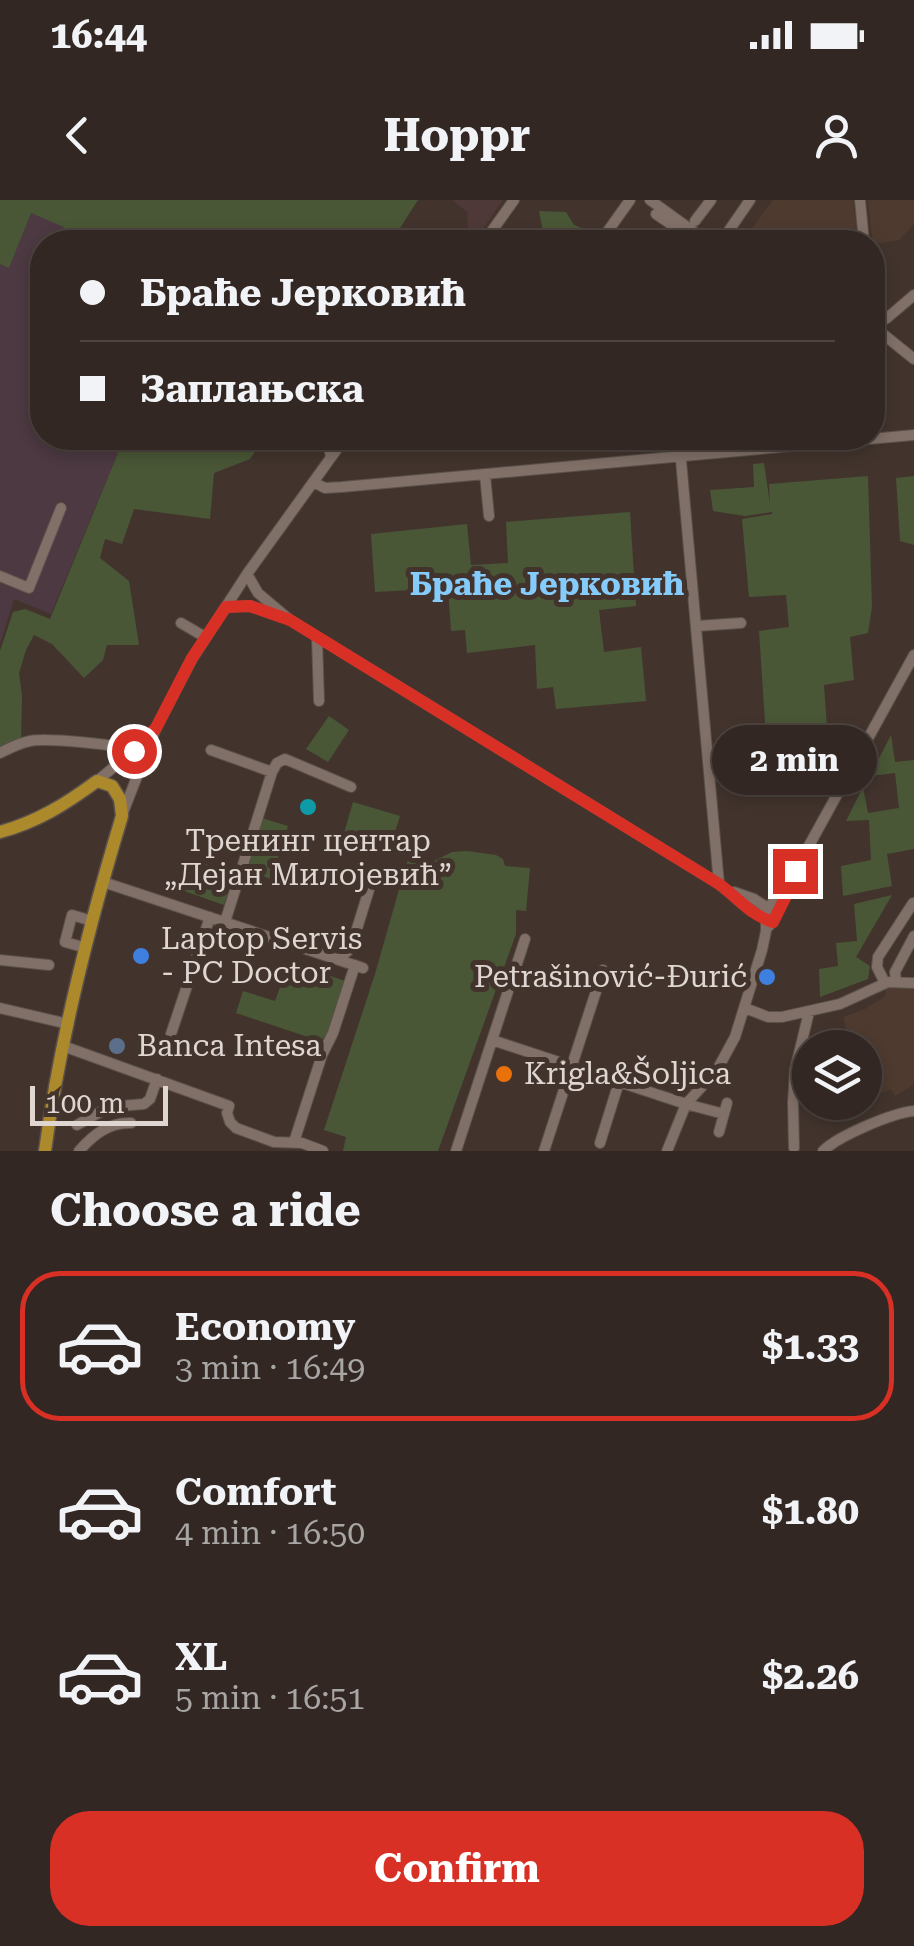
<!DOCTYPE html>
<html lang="en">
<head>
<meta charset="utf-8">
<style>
	body { margin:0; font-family:"Roboto Serif",serif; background:#3d332f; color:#f1f3f6; height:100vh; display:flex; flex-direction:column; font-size:38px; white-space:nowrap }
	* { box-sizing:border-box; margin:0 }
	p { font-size:32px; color:#a8a5a5 }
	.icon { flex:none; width:55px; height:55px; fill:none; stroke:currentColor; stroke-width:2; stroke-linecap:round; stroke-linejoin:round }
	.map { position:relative; height:951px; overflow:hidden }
	.side { display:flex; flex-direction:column; background:#322722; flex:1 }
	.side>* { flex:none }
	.hud { position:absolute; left:30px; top:30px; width:855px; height:220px; border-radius:40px; box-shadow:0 5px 15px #0003,0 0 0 2px #4d4440; display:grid; align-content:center; height:220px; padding:0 50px; background:#322722 }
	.fabs { position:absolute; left:792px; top:830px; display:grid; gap:20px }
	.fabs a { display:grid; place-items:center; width:90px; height:90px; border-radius:50%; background:#322722; box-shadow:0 5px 15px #0003,0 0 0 2px #4d4440; font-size:50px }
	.scale { position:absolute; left:30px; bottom:25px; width:138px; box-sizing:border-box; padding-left:10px; border:5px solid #dfd6d2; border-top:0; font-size:28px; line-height:35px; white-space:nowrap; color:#dfd6d2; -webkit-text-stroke:8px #42342d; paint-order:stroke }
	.end { position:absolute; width:45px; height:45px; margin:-22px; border:12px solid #d93025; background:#fff; box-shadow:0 0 0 5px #fff }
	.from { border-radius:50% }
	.bubble { position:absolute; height:70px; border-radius:35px; background:#322722; box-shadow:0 5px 15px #0003,0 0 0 2px #4d4440; font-size:32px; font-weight:700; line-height:70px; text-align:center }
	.hud b { display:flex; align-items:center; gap:35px; height:95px; font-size:38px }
	.hud b+b { border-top:2px solid #4d4440 }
	.hud i { width:25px; height:25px; background:#f1f3f6 }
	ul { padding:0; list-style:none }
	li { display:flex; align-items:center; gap:30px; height:150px; margin:0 20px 15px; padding:0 30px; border:5px solid transparent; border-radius:40px }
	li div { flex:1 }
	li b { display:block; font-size:38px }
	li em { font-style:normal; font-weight:700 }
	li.current { border-color:#d93025 }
	li>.icon { width:90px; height:90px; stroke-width:1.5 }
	h2 { padding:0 50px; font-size:45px; line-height:120px }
	.action { display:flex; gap:20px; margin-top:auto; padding:20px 50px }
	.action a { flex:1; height:115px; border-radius:40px; background:#d93025; color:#fff; font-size:40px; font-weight:700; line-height:115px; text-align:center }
	.status { display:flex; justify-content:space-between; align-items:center; height:70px; padding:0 50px; background:#322722; direction:ltr }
	.status svg { height:28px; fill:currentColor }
	header { display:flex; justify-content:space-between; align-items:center; height:130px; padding:0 50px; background:#322722; font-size:45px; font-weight:700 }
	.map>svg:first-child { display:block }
	.commercial { fill:#4e3938 }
	.industrial { fill:#4c3941 }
	.built { fill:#4e3a2f }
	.green { fill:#495736 }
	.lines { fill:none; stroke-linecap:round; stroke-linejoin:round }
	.minor-casing { stroke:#5b504a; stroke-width:12 }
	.major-casing { stroke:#5b504a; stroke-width:15 }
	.minor { stroke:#807068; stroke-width:10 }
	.major { stroke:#ac892b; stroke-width:12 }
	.route { stroke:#d93025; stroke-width:12 }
	.culture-dot { fill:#0f9aa8; stroke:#42342d; stroke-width:4 }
	.shop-dot { fill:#3f7fe0; stroke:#42342d; stroke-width:4 }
	.service-dot { fill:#5c6f8a; stroke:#42342d; stroke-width:4 }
	.food-dot { fill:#e8710a; stroke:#42342d; stroke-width:4 }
	.labels { text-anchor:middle; stroke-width:10; stroke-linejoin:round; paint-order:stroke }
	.poi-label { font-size:30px; fill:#dfd6d2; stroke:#42342d; text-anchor:start }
	.neighbourhood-label { font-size:32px; font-weight:bold; fill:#85ccfd; stroke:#42342d }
</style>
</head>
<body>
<div class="status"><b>16:44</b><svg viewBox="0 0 49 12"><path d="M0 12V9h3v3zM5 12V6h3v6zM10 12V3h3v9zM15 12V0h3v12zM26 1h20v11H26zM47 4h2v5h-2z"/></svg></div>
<header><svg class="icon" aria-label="back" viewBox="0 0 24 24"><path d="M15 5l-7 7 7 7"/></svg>Hoppr<svg class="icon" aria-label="person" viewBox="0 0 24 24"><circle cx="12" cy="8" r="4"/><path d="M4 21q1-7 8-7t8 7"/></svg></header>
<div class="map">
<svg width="914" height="951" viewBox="0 0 914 951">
	<rect width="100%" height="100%" fill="#42342d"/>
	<path class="commercial" d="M452,0H503L478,36L468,28L467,12Z"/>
	<path class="industrial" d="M0,0L199,42H42V238H124L51,414L14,399L0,444Z"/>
	<path class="built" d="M773,0H853L858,42H742Z
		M868,0H914V24L899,40L873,44Z
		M899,786L914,787V884L895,896L891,889L865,900V848L848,847L844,817L865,809L886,796L885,788Z"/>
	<path class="green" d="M0,0H418L391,42H57L64,27L31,13L9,68L0,64Z
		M539,11L566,12L574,25L587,30L589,42H549L543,32Z
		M124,238H264L250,259L214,273L210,319L134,309L122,344L105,339L100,358L129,381L139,445H107L103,460L84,478L52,444L34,435L26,450L19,473L22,496L21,544L0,553V451L13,412L25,409L50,419Z
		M764,263L770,304L769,284L868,276L872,407L868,433L850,437L854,480L824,485L827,527L799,533L804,579L769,582L759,431L789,427L786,395L749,397L742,319L772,314V312L745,316L713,311L710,290L754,287L753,264Z
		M914,276V345L900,341L896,278Z
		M630,312L636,406L599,410L604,452L641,447L646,501L556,509L553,487L537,489L535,445L467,453L465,430L451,431L448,388L375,392L371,334L467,324L471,365L508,363L506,322Z
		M329,516L349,530L328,562L306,549Z
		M891,535L895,562L914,560V649L887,654L892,686L843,696L841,666L871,660L869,620L846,621L863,587L868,613L899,608L895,573L870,576Z
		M353,602L400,616L388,654L342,640Z
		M262,618L288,626L271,679L246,670Z
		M467,651L496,655L503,659L505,666L530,668L526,711L516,710V734L438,951H343L346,937L324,930L375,774L406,665L410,656L428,664L452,652Z
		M194,660L234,673L224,705L184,691Z
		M892,695L856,757L870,766L868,779L820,797L819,769L838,766L836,743L857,741L854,704Z
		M289,762L345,781L330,832L320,841L236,813L243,791L275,801Z"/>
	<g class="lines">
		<defs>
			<path id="minor" d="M650,0L708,42
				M860,0L864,42
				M656,14L684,33
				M695,21L711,0
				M484,42L514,0
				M600,42L630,0
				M721,42L750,0
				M872,119L878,130L914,159
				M874,125L887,118L914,95
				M326,238L331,256
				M679,238L719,684
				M485,275L489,316
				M313,282L325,288L342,287L914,235
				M247,374L258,393L290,420L719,684L750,710L773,721
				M0,376L29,388L61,308
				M226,407L250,406L282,417
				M181,423L205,437
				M697,426L741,423
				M317,438L319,501
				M211,550L272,572L225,722
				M0,553C10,548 19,543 30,541C47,538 118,544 134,551
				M272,572L277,563L285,559L351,587
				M97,581L138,547
				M122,615L156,528L192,459L247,374L345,238
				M103,682L363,768
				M734,692L754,699L772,711
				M769,726L791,686L794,674
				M86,748L65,742L72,715L92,721
				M339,759L351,748L372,680
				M0,760L49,765
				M896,781L895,772L914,736
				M885,783L877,767L878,757L913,703
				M0,808L68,824
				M745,808L768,817H782L840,804L888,782L914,783
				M171,834L210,717
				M492,840L686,904L724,914L727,903
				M63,846L229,906L227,913L230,922L236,928L274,942L302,943L323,951
				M77,925L109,907L144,904L150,899L157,879
				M719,932L724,914
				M294,942L322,855L333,833L355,765
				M600,943L619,882
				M794,948L793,902L795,870L809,812
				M79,951C93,935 109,922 131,923
				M456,951L525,739
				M544,951L603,770
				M667,951L686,904L717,870L735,837L762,750L766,731V715L779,690L795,671L914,455
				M823,951C838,936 892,913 914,911"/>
			<path id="major" d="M0,632C37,622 66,604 97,581L112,586L120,599L122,616C89,725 60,838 45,951"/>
		</defs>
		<use href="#minor" class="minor-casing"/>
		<use href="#major" class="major-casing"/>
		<use href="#minor" class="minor"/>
		<use href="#major" class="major"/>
	</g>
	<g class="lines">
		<path class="route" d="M134,551L156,528L192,458L226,407L250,406L290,420L719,684C737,697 750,715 773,722L791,686L795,671"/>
	</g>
	<circle class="culture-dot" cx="308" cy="607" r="10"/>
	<g class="shop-dot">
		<circle cx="141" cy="756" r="10"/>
		<circle cx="767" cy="777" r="10"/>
	</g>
	<circle class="service-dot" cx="117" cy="846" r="10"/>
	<circle class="food-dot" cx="504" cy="874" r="10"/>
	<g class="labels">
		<g class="poi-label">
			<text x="308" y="651" text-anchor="middle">Тренинг центар<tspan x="308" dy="34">„Дејан Милојевић”</tspan></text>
			<text x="161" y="749">Laptop Servis<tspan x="161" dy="34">- PC Doctor</tspan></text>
			<text x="747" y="787" text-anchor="end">Petrašinović-Đurić</text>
			<text x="137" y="856">Banca Intesa</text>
			<text x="524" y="884">Krigla&amp;Šoljica</text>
		</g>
		<g class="neighbourhood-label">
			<text x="547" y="395">Браће Јерковић</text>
		</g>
	</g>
</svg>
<div class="fabs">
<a><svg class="icon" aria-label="layers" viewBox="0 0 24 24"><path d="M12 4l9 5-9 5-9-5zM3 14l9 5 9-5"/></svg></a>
</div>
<div class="scale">100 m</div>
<i class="end from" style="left:134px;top:551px"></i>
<i class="end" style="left:795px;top:671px"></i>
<div class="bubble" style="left:712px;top:525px;width:165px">2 min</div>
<div class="hud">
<b><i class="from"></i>Браће Јерковић</b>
<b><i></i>Заплањска</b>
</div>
</div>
<section class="side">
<h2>Choose a ride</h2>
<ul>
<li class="current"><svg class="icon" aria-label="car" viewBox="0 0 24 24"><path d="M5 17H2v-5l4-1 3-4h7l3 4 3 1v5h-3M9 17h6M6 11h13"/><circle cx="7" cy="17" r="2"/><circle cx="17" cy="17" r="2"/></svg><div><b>Economy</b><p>3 min · 16:49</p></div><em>$1.33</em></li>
<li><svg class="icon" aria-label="car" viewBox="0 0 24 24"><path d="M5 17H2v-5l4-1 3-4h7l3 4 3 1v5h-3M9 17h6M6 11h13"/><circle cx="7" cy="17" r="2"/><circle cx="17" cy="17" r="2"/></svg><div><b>Comfort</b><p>4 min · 16:50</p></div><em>$1.80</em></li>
<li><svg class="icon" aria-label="car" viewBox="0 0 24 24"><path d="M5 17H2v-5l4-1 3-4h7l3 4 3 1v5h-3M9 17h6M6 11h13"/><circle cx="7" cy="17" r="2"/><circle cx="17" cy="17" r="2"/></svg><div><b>XL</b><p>5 min · 16:51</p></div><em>$2.26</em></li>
</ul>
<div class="action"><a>Confirm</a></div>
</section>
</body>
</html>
